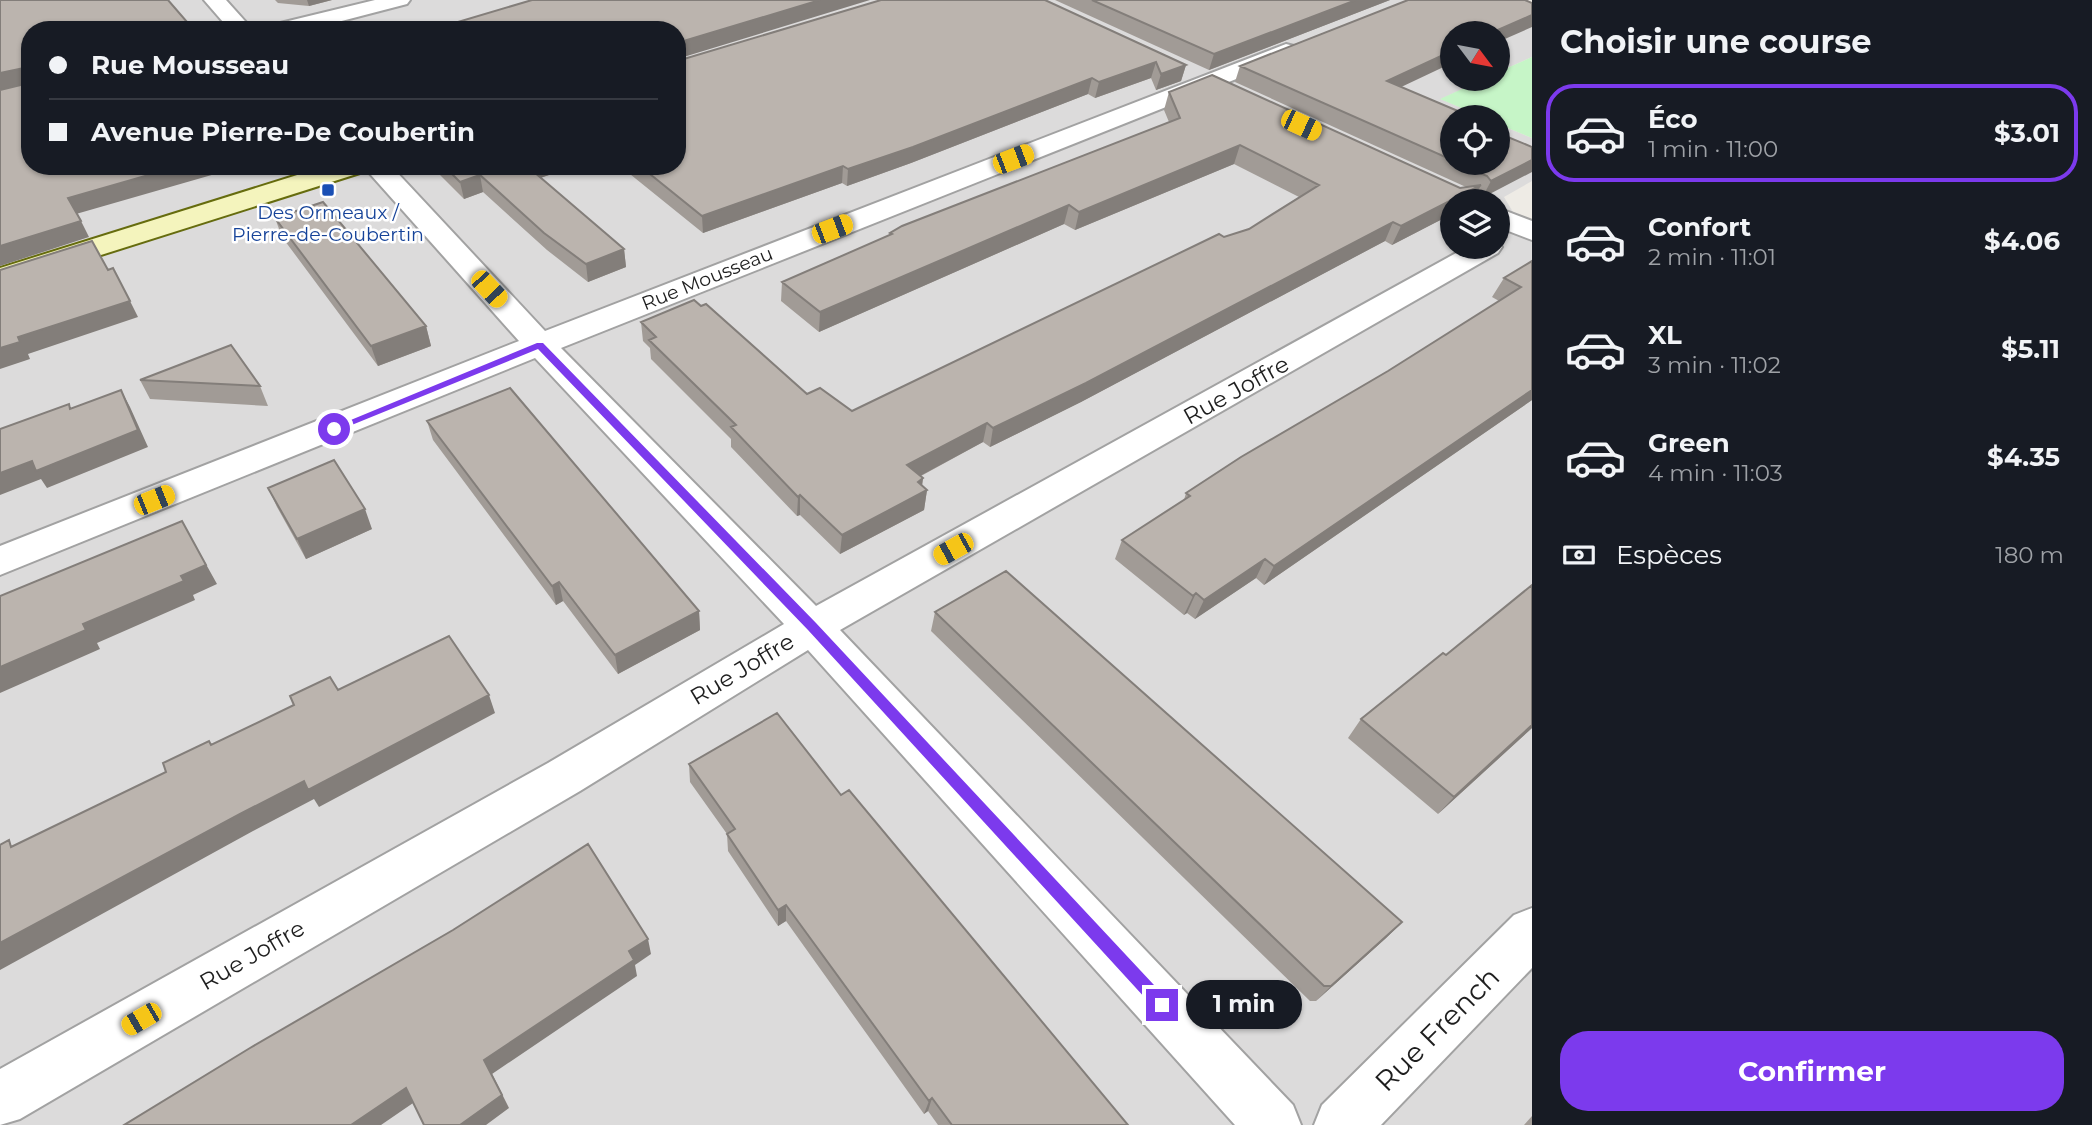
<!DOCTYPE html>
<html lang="fr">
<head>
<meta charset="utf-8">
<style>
	body { margin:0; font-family:Montserrat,sans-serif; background:#242831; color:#f1f3f6; height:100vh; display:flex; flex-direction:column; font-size:26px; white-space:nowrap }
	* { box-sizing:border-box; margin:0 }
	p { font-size:23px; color:#9ea1a6 }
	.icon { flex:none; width:38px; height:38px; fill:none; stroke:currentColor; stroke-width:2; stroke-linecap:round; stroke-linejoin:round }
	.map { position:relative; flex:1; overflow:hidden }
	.details { display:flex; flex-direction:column; background:#171b24; width:560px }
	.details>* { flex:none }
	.guide { position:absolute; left:21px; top:21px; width:665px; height:154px; border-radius:28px; box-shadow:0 2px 5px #0004; display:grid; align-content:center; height:154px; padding:0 28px; background:#171b24 }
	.needle { width:46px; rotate:122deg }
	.controls { position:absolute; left:1440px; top:21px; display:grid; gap:14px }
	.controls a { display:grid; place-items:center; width:70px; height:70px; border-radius:50%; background:#171b24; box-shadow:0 2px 5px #0004; font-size:35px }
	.end { position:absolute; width:32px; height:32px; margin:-16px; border:9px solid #7c3aed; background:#fff; box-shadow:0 0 0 4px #fff }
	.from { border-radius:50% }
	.bubble { position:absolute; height:49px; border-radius:24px; background:#171b24; box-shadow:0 2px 5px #0004; font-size:23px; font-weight:700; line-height:49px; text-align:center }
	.car { position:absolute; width:21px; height:42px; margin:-21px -10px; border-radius:9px; box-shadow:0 0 5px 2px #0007; background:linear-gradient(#f5c518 24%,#345 0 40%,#f5c518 0 76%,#345 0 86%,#f5c518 0) }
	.guide b { display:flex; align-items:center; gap:24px; height:66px; font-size:26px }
	.guide b+b { border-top:2px solid #363941 }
	.guide i { width:18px; height:18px; background:#f1f3f6 }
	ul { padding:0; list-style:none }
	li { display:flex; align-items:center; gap:21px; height:98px; margin:0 14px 10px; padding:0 14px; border:4px solid transparent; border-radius:28px }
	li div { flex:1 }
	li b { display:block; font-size:26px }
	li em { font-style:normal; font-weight:700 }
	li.current { border-color:#7c3aed }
	li>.icon { width:63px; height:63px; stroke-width:1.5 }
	h2 { padding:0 28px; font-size:32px; line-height:84px }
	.pay { display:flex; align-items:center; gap:18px; height:77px; padding:0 28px; font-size:26px }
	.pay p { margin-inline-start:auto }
	.button { display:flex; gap:14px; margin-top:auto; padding:14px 28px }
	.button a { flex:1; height:80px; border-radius:28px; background:#7c3aed; color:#fff; font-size:28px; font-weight:700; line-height:80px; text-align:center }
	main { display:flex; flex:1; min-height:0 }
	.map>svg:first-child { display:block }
	.residential { fill:#dcdbdb; fill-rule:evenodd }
	.park { fill:#c6f5c7 }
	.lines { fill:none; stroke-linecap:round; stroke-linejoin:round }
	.street-casing { stroke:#a2a2a2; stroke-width:4 }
	.secondary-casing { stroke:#666c0e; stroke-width:4 }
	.street { fill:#fff; fill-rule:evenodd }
	.secondary { fill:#f4f4bd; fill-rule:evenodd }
	.wall { fill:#a19b96 }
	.shaded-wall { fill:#837e7a }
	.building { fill:#bbb4ae; stroke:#837e7a; stroke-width:2 }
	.route { fill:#7c3aed }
	.transit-dot { fill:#1a4fb4; stroke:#fff; stroke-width:2.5 }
	.labels { text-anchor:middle; stroke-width:5; stroke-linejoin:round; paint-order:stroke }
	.far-transit-label { font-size:19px; fill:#164399; stroke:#fff }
	.far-street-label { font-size:19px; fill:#1e1e1e; stroke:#fff }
	.street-label { font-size:23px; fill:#1e1e1e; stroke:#fff }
	.near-street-label { font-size:28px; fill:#1e1e1e; stroke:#fff }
</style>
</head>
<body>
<main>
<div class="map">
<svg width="1532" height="1125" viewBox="0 0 1532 1125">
	<rect width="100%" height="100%" fill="#eeebe5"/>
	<path class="residential" d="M0,0H1515L1532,6V57L1498,72V33H1452V79H1484L1441,99L1483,117H1452V163H1498V124L1532,138V181L1504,197L1522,227L1532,232V1125H0ZM30,30H677V166H30ZM1452,201H1498V247H1452Z"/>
	<path class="park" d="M1532,57V138L1498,124V117H1483L1440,99L1484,79H1498V72Z"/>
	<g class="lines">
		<defs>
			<path id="street" d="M204,0H226L253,30H230Z
				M375,0H410L407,4L307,30H269L272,25Z
				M1286,44L1294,46L1297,51L1294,56L561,348L816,606L1467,247H1498V241L1502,247L1498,253L840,630L1293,1105L1301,1125H1235L808,650L580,791L20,1119L0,1125V1069L548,763L784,624L535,358L0,575V546L519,341L363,166H391L545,331Z
				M1498,208L1532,221V240L1498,227Z
				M1532,908V968L1381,1125H1314L1322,1105L1514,915Z"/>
			<path id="secondary" d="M326,166H367L363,172L0,287V268Z"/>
		</defs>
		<use href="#street" class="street-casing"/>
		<use href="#secondary" class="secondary-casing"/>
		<use href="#street" class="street"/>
		<use href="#secondary" class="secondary"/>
	</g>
	<path class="wall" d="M275,0H332L309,6L278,3Z
		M881,0L1186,65L1181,81L1156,90L1151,78L1095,98L1088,94L911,163L847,186L842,183L703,233L620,166H677Z
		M1055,0H1390L1209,70Z
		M1240,66L1402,87L1452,117V163H1498L1532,147L1482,198L1478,192L1473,201H1452V214L1392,245L1385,241L1081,402L990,447L983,442L921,476L923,478L922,485L927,490L924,510L840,554L800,515L797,516L731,447V439L651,359L650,348L643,341L641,322L807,394L852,411L1224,237L1249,229L1299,197L1234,164L1075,230L1064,224L819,332L781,301L782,282L890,235V233L1169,122L1164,110L1169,92L1460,188L1466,187L1235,82Z
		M431,166H576L540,178L624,249L626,267L588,282L547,250L483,192L464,199Z
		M275,218L426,326L431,346L378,366L282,237Z
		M1532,261V400L1264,585L1256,578L1195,619L1187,613L1184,615L1115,559L1122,540L1184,500L1186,493L1388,371L1499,301L1492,297L1504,278Z
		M140,380L260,386L268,406L150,399Z
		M427,421L699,611L700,630L618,674L563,601L556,605L433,440Z
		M268,488L372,529L306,559L277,507Z
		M935,612L1402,922L1386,938L1316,1001H1310L931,631Z
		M1446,655L1532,728L1438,814L1348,738L1361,719Z
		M689,764L841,795L1128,1125H938L928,1111L924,1114L786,921L778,926L728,851L727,834L690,782Z
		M1532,1116V1125H1524Z"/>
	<path class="shaded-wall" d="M307,0H332L309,6Z
		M820,0H870L677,59V43Z
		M1356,0H1390L1209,70L1214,54Z
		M1532,15V27L1498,42V33H1491Z
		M1452,51V63L1380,97L1387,81Z
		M1156,62L1151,78L1095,98L1099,82Z
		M1186,65L1181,81L1156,90L1161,74Z
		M24,68L30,83L0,90V73Z
		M1092,78L1088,94L911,163L847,186L848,169Z
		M1240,145L1234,164L1075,230L1079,212Z
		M1532,160V172L1482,198L1491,181Z
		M180,166H235L236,168L76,214L68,198Z
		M525,166H576L528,182Z
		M843,166L842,183L703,233L702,216Z
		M480,175L483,192L464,199L460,182Z
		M1481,185L1473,201H1452V214L1392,245L1401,226Z
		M1069,205L1064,224L819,332L820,312Z
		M81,221L89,237L0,266V246Z
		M1393,222L1385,241L1081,402L990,447L993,428Z
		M624,249L626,267L588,282L586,264Z
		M130,301L138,317L28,354L30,359L0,369V348L18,337Z
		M426,326L431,346L378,366L371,346Z
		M121,390L130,407L148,447L47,488L41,479L0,495V473Z
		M1532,390V400L1264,585L1274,566Z
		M987,423L983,442L905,484L907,465Z
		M923,478L921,494L927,490L924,510L840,554L842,535Z
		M800,495V515L797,516L798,497Z
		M365,509L372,529L306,559L297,539Z
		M182,521L217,584L193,595L195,600L97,643L100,649L0,693V667L83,624L181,576Z
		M1265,559L1256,578L1195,619L1204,600Z
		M559,582L563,601L556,605L552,586Z
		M1196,593L1187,613L1184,615L1193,596Z
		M699,611L700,630L618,674L615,655Z
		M489,695L495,713L319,807L314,799L253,831L0,970V943L240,814L304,781Z
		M1532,725V728L1438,814L1454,797Z
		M786,905V921L778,926V910Z
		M1402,922L1386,938L1316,1001L1331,986Z
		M648,939L651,954L635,965L637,976L492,1074L509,1108L486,1125H460L484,1060L629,951Z
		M406,1088L416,1101L381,1125H351Z
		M932,1098L928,1111L924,1114L929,1101Z"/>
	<path class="building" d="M0,0H168L194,30H30V166H180L68,198L81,221L0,246V90L25,84L24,68L0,73Z
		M532,0H820L677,43V30H431Z
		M881,0H1045L1186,65L1161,74L1156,62L1099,82L1092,78L913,147L848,169L843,166L702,216L640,166H677V61Z
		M1092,0H1356L1214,54Z
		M1408,0H1525L1532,3V15L1491,33H1452V51L1387,81L1472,117H1452V160L1240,66Z
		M1212,75L1460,188L1481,185L1401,226L1393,222L1086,383L993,428L987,423L907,465L923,478L918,482L927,490L842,535L800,495L798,497L731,427L736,425L649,340L656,337L641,322L694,300L701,306L706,304L807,394L820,388L852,411L1219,234L1224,237L1249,229L1319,185L1240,145L1079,212L1069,205L820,312L782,282L892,234L890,233L902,226L1180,118L1169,92Z
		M1498,133L1532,147V160L1491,181L1487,176L1458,163H1498Z
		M444,166H527L624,249L586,264L544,233L480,175L460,182Z
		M323,202L426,326L371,346L275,218Z
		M92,241L108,270L113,268L130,301L18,337L20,342L0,348V270Z
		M1532,261V390L1274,566L1265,559L1204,600L1196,593L1193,596L1122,540L1190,496L1186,493L1241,457L1388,371L1521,287L1504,278Z
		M231,345L260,386L140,380Z
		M510,388L699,611L615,655L559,582L552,586L427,421Z
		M121,390L138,430L36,471L32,461L0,473V429L69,404L70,409Z
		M334,460L365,509L297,539L268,488Z
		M182,521L206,565L181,576L184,581L83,624L86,630L0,667V596Z
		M1006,571L1402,922L1331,986H1324L935,612Z
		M1532,585V725L1454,797L1361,719L1443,653L1446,655Z
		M449,636L489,695L308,790L304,781L240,814L0,943V845L9,840L11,847L166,772L163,763L209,741L211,745L294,705L290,696L330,677L338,690Z
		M777,713L841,795L849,790L1128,1125H952L932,1098L929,1101L786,905L778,910L727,834L735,829L689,764Z
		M588,844L648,939L629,951L634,960L484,1060L502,1095L460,1125H424L406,1088L351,1125H124L250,1048L453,930Z"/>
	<path class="route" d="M537,343H543L816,623L1168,1000V1011H1157L808,630L538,349L337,431L329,429Z"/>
	<rect class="transit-dot" x="321" y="183" width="14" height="14" rx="3.5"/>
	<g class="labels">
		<g class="far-transit-label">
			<text x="328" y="219">Des Ormeaux /<tspan x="328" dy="22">Pierre-de-Coubertin</tspan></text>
		</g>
		<g class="far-street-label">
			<text transform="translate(707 278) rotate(-22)" y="7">Rue Mousseau</text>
		</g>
		<g class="street-label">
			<text transform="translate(1236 390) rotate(-29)" y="8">Rue Joffre</text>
			<text transform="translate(742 669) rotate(-31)" y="8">Rue Joffre</text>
			<text transform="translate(252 955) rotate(-30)" y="8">Rue Joffre</text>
		</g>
		<g class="near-street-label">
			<text transform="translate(1437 1029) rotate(-45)" y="10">Rue French</text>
		</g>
	</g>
</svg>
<div class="controls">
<a><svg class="needle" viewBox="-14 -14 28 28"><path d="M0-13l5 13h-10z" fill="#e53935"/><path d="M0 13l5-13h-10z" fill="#9ea1a6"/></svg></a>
<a><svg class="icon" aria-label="locate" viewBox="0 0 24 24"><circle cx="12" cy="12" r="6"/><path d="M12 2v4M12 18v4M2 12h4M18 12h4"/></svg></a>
<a><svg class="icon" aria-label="layers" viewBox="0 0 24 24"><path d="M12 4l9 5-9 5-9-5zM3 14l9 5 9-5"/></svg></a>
</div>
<i class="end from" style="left:334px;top:429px"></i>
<i class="end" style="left:1162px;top:1005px"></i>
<div class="bubble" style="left:1186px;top:980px;width:116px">1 min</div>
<i class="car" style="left:1301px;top:125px;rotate:115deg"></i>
<i class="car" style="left:1013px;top:159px;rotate:69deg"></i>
<i class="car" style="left:832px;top:229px;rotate:69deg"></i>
<i class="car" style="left:489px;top:289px;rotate:137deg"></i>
<i class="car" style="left:154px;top:500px;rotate:68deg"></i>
<i class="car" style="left:953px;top:549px;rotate:241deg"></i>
<i class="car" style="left:141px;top:1019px;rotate:240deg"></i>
<div class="guide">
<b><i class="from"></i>Rue Mousseau</b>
<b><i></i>Avenue Pierre-De Coubertin</b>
</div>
</div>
<section class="details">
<h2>Choisir une course</h2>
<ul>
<li class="current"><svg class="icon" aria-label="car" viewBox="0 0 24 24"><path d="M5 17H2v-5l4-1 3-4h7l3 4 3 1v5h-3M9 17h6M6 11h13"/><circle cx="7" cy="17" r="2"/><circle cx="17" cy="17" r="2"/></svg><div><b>Éco</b><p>1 min · 11:00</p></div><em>$3.01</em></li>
<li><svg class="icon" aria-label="car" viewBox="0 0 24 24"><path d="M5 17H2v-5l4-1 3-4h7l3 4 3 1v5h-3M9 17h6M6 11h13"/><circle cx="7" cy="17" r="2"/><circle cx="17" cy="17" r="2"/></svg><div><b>Confort</b><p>2 min · 11:01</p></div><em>$4.06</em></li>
<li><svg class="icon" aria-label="car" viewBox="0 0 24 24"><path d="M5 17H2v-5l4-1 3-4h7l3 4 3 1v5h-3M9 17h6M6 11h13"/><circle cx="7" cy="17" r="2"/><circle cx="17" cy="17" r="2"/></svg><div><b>XL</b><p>3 min · 11:02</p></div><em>$5.11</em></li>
<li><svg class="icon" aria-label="car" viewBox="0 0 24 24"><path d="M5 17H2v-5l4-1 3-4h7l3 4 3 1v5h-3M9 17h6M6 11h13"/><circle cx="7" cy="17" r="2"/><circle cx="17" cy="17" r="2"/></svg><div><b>Green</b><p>4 min · 11:03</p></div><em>$4.35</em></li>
</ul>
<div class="pay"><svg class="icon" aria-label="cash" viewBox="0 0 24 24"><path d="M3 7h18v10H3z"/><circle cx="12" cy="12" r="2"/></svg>Espèces<p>180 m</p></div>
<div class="button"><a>Confirmer</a></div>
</section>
</main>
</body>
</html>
